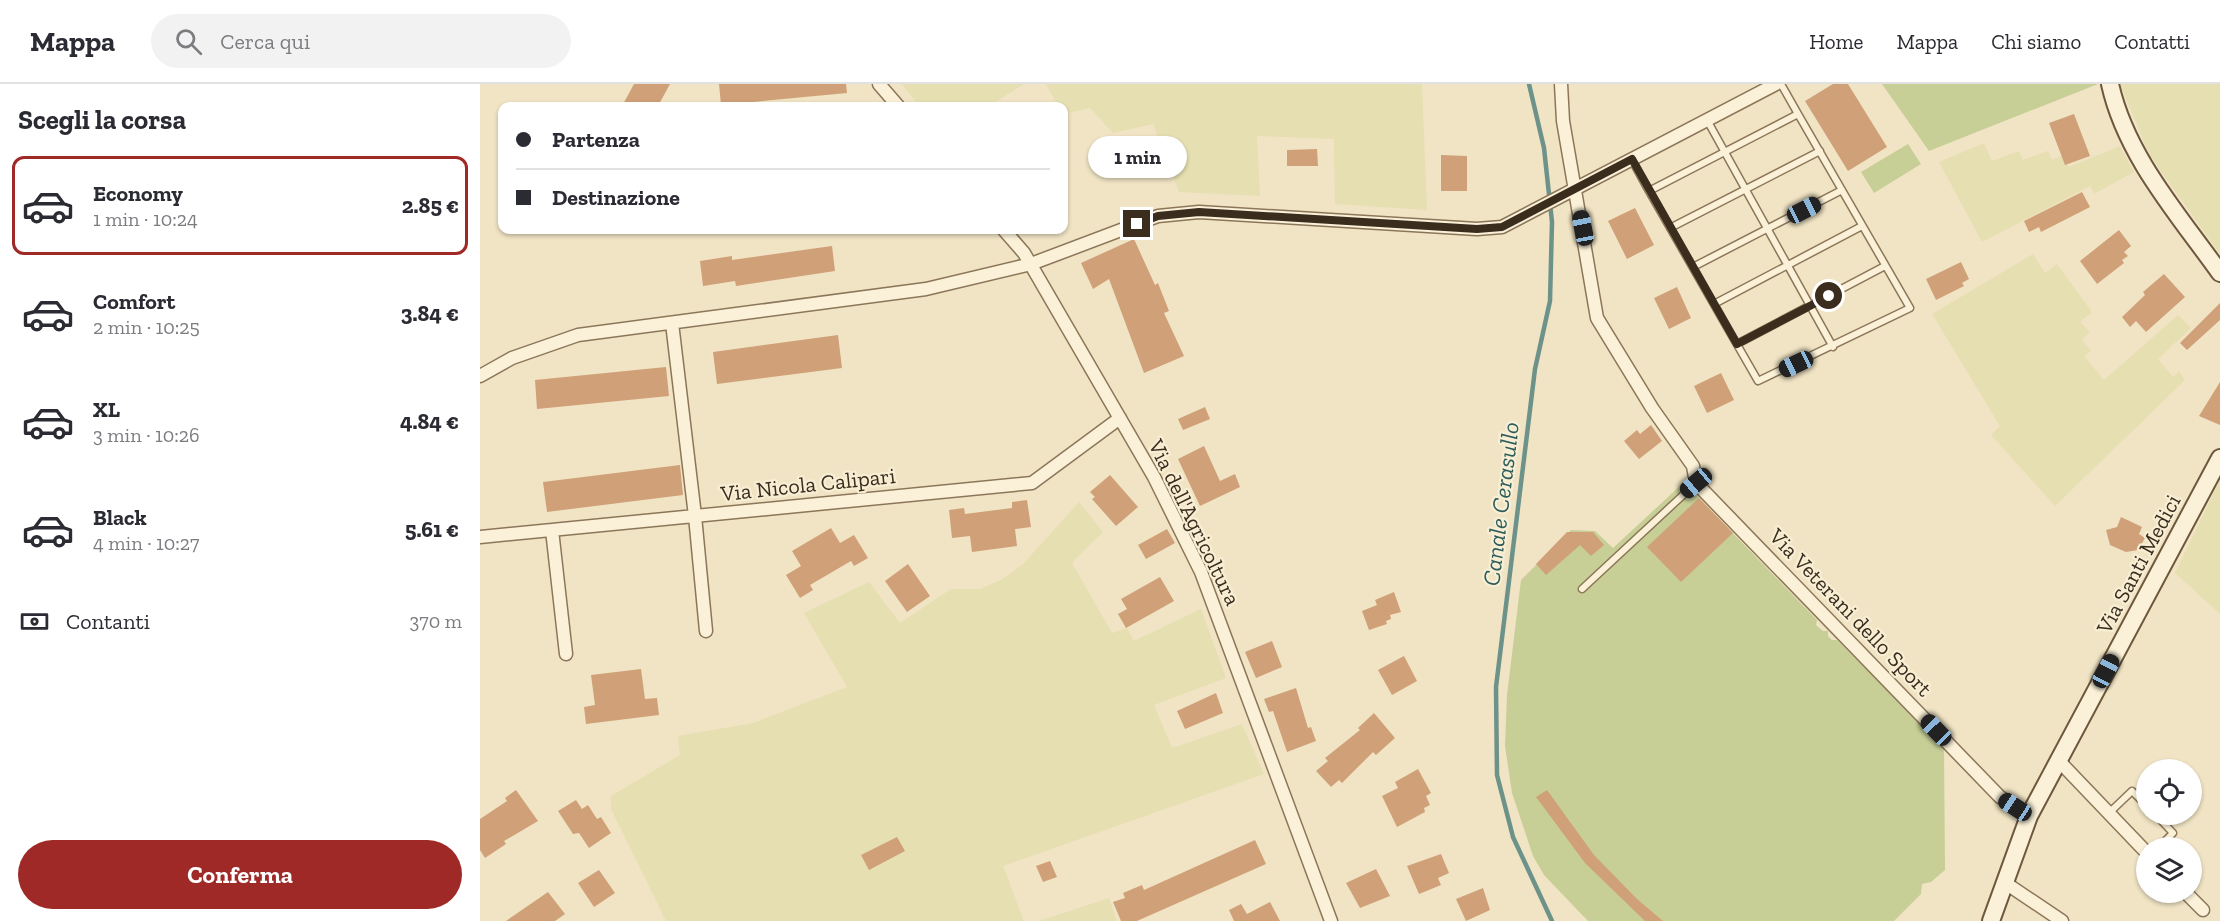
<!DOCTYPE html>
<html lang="it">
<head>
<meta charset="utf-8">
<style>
	body { margin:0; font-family:"Zilla Slab",serif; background:#f2f2f3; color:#2b2b33; height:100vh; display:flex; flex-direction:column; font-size:22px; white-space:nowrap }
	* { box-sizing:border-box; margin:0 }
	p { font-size:20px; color:#7c7c81 }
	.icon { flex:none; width:33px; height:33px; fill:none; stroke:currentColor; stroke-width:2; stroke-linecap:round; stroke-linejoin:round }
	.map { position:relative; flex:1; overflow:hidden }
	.panel { display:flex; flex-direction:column; background:#fff; width:480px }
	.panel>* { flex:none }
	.top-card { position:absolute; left:18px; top:18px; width:570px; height:132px; border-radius:12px; box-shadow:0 2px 4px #0004; display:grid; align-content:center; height:132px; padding:0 18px; background:#fff }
	.controls { position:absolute; left:1656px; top:675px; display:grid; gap:12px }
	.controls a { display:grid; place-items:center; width:66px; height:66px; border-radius:50%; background:#fff; box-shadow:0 2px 4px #0004; font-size:30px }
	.end { position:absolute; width:27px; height:27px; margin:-14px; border:8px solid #3b2d1e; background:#fff; box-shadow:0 0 0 3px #fff }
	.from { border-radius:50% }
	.bubble { position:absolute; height:42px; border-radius:21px; background:#fff; box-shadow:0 2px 4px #0004; font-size:20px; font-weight:700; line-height:42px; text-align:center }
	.car { position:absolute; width:18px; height:36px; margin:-18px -9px; border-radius:8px; box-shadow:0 0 4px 2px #0007; background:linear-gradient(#222 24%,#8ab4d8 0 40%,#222 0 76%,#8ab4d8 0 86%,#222 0) }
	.top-card b { display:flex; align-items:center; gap:21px; height:57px; font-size:22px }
	.top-card b+b { border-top:2px solid #e1e1e2 }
	.top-card i { width:15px; height:15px; background:#2b2b33 }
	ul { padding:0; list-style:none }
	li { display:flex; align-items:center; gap:18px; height:99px; margin:0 12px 9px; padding:0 6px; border:3px solid transparent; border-radius:12px }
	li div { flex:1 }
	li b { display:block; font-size:22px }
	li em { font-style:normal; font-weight:700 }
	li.on { border-color:#9e2927 }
	li>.icon { width:54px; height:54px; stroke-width:1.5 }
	h2 { padding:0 18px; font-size:27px; line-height:72px }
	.pay { display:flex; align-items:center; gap:15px; height:66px; padding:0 18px; font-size:22px }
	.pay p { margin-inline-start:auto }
	.action { display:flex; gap:12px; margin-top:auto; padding:12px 18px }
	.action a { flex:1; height:69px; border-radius:36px; background:#9e2927; color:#fff; font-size:24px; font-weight:700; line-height:69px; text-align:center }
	header { display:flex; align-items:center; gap:36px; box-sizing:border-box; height:84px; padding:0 30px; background:#fff; border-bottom:2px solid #e1e1e2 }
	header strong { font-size:28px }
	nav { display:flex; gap:33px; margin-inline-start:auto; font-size:21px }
	.search { width:420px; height:54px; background:#f2f2f3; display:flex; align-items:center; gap:15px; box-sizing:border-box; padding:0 21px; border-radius:33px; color:#7c7c81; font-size:22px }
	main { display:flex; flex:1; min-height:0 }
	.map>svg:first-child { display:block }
	.farmland { fill:#e6dfb1 }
	.green { fill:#c7cf97 }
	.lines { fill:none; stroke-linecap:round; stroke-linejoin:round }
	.stream { stroke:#6c928a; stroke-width:4.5 }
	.building { fill:#d0a078 }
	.lane-casing { stroke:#8c7659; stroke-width:9 }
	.street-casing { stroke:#8c7659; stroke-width:15 }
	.secondary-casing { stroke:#6e573d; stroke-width:20 }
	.lane { stroke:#faf1d8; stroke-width:6 }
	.street { stroke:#faf1d8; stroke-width:12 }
	.secondary { stroke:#faf1d8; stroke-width:16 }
	.route { stroke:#3b2d1e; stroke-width:8 }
	.labels { text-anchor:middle; stroke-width:4.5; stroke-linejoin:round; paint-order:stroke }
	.street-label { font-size:22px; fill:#3b2d1e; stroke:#f7eed4 }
	.water-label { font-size:24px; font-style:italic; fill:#2d5c5a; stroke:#f7eed4 }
</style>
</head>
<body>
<header>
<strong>Mappa</strong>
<div class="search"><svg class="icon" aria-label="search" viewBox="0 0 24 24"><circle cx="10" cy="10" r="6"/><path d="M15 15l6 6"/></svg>Cerca qui</div>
<nav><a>Home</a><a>Mappa</a><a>Chi siamo</a><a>Contatti</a></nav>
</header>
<main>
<section class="panel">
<h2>Scegli la corsa</h2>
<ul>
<li class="on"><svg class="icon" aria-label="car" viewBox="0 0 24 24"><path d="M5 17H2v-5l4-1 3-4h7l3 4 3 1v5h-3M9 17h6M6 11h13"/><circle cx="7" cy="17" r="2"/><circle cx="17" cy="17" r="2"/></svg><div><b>Economy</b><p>1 min · 10:24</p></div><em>2.85 €</em></li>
<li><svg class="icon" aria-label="car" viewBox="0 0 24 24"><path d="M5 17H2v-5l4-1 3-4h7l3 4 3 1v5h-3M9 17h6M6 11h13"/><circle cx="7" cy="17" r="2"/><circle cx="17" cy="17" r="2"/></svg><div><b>Comfort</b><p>2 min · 10:25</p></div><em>3.84 €</em></li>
<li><svg class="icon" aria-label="car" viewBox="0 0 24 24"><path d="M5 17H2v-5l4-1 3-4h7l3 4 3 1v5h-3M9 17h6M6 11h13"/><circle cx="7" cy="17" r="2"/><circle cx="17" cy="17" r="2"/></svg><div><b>XL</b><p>3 min · 10:26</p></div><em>4.84 €</em></li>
<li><svg class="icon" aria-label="car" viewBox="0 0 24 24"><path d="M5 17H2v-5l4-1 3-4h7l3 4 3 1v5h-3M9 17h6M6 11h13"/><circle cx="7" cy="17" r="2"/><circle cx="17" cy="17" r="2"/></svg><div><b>Black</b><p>4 min · 10:27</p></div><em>5.61 €</em></li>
</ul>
<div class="pay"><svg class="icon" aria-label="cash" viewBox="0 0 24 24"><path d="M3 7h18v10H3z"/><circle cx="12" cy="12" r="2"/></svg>Contanti<p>370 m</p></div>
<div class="action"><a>Conferma</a></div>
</section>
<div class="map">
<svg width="1740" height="837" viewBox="0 0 1740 837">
	<rect width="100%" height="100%" fill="#f0e4c4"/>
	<path class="farmland" d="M422,0H544L509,22H439Z
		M566,0H942L947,126L855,120L854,55L777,52L780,112L699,108L673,40L633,49L610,24L584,30V22H578Z
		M1640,0H1740V170L1670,72Z
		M1504,59L1512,77L1539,67L1543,76L1568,67L1572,76L1584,71L1589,83L1640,62L1654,88L1614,110L1610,102L1502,158L1459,78Z
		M1553,170L1565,189L1577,180L1612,228L1600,238L1610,248L1602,256L1611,267L1604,272L1624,296L1698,231L1711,244L1678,275L1693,293L1699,287L1705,296L1575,422L1511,351L1520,342L1452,230Z
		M1740,396V530L1695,489Z
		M599,418L623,448L592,479L632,549L647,544L654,557L721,525L746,594L674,621L692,664L762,640L784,690L523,782L544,837H186L131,725V712L200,671L198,652L273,639L367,603L324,529L389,498L420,539L471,505H500L521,496L543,480Z
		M629,814L637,837H559Z"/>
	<path class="green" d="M1402,0H1618L1449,67Z
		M1428,60L1441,80L1394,109L1381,88Z
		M1201,401L1211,413L1215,410L1337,536L1336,541L1343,547H1348V552L1352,556H1357L1464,663L1465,786L1451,798L1442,800L1441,810L1414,837H1108L1064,791L1053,772L1032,709L1025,662L1027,611L1041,496L1091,446L1115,447L1133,464Z"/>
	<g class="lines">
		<path class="stream" d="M1049,0L1064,64L1072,138L1070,217L1055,285L1016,603L1017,691L1033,753L1072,837"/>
	</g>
	<path class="building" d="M154,0H190L178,22H142Z
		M239,0H366L367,9L241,21Z
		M1353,0H1368L1407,63L1368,87L1325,17Z
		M1594,30L1610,72L1585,81L1569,39Z
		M837,65L838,82H807V66Z
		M961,71L987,72V107H961Z
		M1602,108L1610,123L1561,148L1559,143L1549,148L1544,137Z
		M1155,124L1174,161L1147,175L1128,137Z
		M1639,146L1651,162L1644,168L1648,172L1642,176L1644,179L1617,200L1600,177Z
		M654,155L675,201L678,199L689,227L684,229L704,272L664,289L629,195L613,205L601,179Z
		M352,162L355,187L256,202L255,197L223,202L220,177L252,172V176Z
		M1481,178L1489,195L1482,199L1484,202L1456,216L1446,195Z
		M1684,190L1705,213L1666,248L1656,237L1650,243L1642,233L1665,211L1663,208Z
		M1197,203L1211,234L1189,245L1174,214Z
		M1740,219V236L1707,266L1700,259Z
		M358,251L362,284L237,300L233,268Z
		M186,283L189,312L57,325L55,296Z
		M1241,289L1254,316L1227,329L1214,302Z
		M1740,298V341L1719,332Z
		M725,323L730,335L703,346L698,335Z
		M1171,341L1182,357L1159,375L1144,357L1157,346L1160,350Z
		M724,362L740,397L755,390L760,403L720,422L698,375Z
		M200,381L203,411L67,428L63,398Z
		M630,391L658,423L636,442L612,415L615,413L610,408Z
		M1219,414L1253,449L1201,498L1167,463Z
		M547,416L551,443L535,445L537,462L492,468L490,452L472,454L469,426L484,424L485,430L532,424V418Z
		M1641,433L1662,443L1659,450L1665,454L1658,466L1646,468L1630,461L1626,446L1637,443Z
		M351,444L360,459L374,451L388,474L374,482L371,477L330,501L333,506L320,514L306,491L321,482L312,467Z
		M687,445L695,459L666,475L658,461Z
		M1087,448H1113L1124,461L1111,472L1100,461L1066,491L1056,480Z
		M428,480L450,512L427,528L405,497Z
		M680,493L694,517L646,544L638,530L647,525L641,515Z
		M914,508L921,528L910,531L911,535L906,537L907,540L889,546L882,527L897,521L895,516Z
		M792,557L802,583L776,594L765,568Z
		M924,572L937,597L912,611L898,586Z
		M161,585L165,615L177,614L179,631L106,640L104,623L115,621L111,591Z
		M816,604L828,644L831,643L836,657L807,668L793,627L789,628L784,615Z
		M736,609L743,629L705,645L697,627Z
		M894,629L915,654L896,671L893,668L862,699L859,696L851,703L836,687L848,677L845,674L880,646L878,644Z
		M938,685L951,709L946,712L950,721L944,724L945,728L917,743L902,712L918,704L915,698Z
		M36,706L58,737L24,757L26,760L5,774L0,766V735L27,717L25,714Z
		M1067,706L1114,771L1157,815L1183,837H1165L1105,779L1056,713Z
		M96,716L102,725L108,721L117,735L121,733L131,749L109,764L99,749L93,750L78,727Z
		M417,753L425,767L389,786L381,771Z
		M775,756L786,780L657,837H641L633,818L645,814L643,809L662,801L664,806Z
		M961,770L969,789L958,794L961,801L939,810L927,782Z
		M570,777L577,793L563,798L556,782Z
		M896,785L910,812L880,824L866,799Z
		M119,786L135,809L114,823L98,799Z
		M1003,804L1010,826L986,837L976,815Z
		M68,808L85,830L75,837H26Z
		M790,818L800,837H754L749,826L761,820L767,830Z"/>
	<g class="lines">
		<defs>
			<path id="lane" d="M1301,0L1318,30
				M1318,30L1430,224L1278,297L1169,107Z
				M1227,36L1353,263
				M1152,76L1169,107
				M1190,144L1340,67
				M1213,183L1362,106
				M1234,220L1382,142
				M1257,260L1405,182
				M1102,505L1216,399
				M1629,729L1652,707L1666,721
				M1675,730L1693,749L1678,764"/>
			<path id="street" d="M399,0L418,22
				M1081,0L1083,37L1117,234L1172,324L1213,382L1216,399L1520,713L1549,732
				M524,146L544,169L674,393L721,488L851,837
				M192,239L215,432L226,547
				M0,292L32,274L98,251L446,205L551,180L678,132L719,128L997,145L1022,143L1296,0
				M72,446L86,570
				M0,453L552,399L640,334
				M1579,677L1666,768
				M1524,798L1582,837
				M1705,808L1723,826"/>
			<path id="secondary" d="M1630,0C1646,72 1698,130 1740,189
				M1511,837L1549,732L1740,374"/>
		</defs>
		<use href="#lane" class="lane-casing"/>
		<use href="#street" class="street-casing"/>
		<use href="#secondary" class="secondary-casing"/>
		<use href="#lane" class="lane"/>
		<use href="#street" class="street"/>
		<use href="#secondary" class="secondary"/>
	</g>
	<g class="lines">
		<path class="route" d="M657,140L678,132L719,128L997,145L1022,143L1152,75L1257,260L1349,212"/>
	</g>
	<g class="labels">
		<g class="street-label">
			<text transform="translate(328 400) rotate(-6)" y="8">Via Nicola Calipari</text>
			<text transform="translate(715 438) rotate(64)" y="8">Via dell'Agricoltura</text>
			<text transform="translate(1658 480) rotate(-62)" y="8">Via Santi Medici</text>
			<text transform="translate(1371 528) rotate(46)" y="8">Via Veterani dello Sport</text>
		</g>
		<g class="water-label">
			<text transform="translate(1021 420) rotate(-83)" y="8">Canale Cerasullo</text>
		</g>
	</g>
</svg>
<div class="controls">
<a><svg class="icon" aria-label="locate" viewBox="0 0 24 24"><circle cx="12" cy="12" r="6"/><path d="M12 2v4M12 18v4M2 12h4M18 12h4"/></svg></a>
<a><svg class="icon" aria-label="layers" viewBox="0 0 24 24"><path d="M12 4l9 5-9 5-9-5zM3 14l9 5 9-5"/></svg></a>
</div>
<i class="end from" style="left:1349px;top:212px"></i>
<i class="end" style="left:657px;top:140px"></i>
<div class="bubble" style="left:608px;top:52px;width:99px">1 min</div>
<i class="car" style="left:1324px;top:126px;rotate:63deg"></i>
<i class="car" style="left:1103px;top:144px;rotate:349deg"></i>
<i class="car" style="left:1316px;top:280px;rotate:245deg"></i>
<i class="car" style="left:1216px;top:399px;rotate:230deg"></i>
<i class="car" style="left:1626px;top:587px;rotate:28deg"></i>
<i class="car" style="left:1456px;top:646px;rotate:316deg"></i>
<i class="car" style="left:1535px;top:723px;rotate:303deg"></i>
<div class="top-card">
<b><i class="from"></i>Partenza</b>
<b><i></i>Destinazione</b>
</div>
</div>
</main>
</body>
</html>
